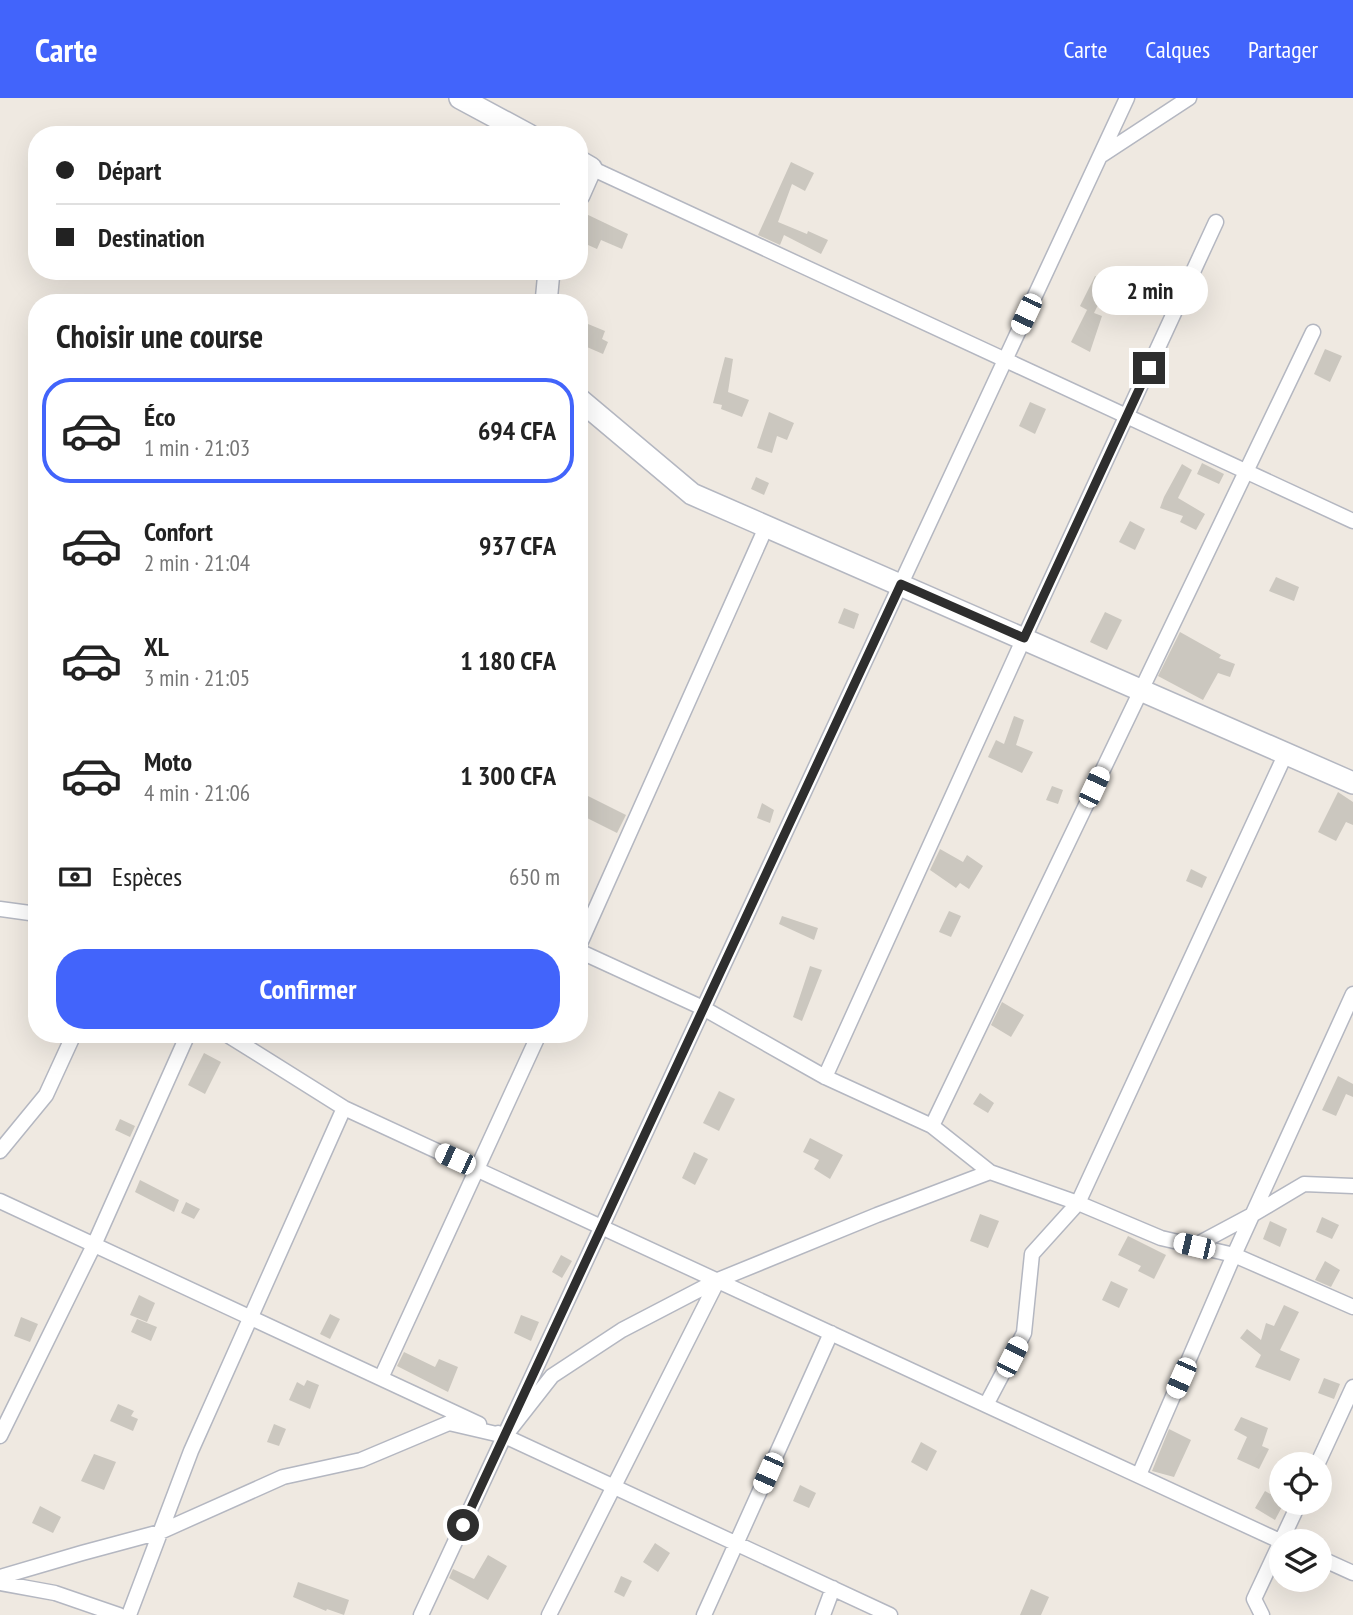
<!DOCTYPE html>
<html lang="fr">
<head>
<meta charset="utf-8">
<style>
	body { margin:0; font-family:"PT Sans Narrow",sans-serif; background:#f6f6f6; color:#222; height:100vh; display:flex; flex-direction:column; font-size:26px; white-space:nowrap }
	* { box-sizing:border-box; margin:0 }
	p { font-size:23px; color:#767676 }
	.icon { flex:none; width:38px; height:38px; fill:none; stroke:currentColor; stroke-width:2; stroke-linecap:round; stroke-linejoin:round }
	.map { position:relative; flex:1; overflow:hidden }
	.sheet { position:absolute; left:28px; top:196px; width:560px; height:749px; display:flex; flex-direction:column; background:#fff; border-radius:28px; box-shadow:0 7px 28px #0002 }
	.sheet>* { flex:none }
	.guide { position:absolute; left:28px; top:28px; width:560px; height:154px; border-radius:28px; box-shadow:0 7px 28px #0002; display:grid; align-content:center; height:154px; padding:0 28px; background:#fff }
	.fabs { position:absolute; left:1269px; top:1354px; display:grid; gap:14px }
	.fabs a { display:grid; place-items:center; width:63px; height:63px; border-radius:50%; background:#fff; box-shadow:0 7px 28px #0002; font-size:35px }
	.end { position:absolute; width:32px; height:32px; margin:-16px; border:9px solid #2e2e2e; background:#fff; box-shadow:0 0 0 4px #fff }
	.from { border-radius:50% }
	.bubble { position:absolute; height:49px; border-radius:24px; background:#fff; box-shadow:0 7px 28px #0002; font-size:23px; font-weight:700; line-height:49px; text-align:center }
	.car { position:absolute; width:21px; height:42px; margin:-21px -10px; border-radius:9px; box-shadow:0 0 5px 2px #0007; background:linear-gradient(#fff 24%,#345 0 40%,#fff 0 76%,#345 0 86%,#fff 0) }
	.guide b { display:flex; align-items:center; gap:24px; height:66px; font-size:26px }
	.guide b+b { border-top:2px solid #e0e0e0 }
	.guide i { width:18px; height:18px; background:#222 }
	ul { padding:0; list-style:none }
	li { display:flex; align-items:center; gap:21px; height:105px; margin:0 14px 10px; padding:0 14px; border:4px solid transparent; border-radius:28px }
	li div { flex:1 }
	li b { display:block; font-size:26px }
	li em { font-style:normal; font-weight:700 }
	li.on { border-color:#4264fb }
	li>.icon { width:63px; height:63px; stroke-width:1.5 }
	h2 { padding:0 28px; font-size:32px; line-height:84px }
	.pay { display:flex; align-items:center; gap:18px; height:77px; padding:0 28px; font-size:26px }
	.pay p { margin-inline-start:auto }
	.cta { display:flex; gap:14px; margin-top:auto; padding:14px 28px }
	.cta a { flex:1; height:80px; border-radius:28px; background:#4264fb; color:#fff; font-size:28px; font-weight:700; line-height:80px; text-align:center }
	header { display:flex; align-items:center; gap:42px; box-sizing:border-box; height:98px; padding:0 35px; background:#4264fb; color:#fff }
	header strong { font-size:33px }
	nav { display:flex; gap:38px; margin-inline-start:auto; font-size:24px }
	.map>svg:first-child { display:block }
	.building { fill:#cbc7bf }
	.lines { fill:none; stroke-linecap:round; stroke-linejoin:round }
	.street-casing { stroke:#b4b7c1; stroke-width:17 }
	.secondary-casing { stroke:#b4b7c1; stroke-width:24 }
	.street { stroke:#fff; stroke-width:14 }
	.secondary { stroke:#fff; stroke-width:21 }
	.route { stroke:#2e2e2e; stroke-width:9 }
</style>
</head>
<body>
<header>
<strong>Carte</strong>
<nav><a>Carte</a><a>Calques</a><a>Partager</a></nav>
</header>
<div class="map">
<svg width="1353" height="1517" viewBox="0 0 1353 1517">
	<rect width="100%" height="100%" fill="#efe9e1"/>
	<path class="building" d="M791,64L814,75L805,93L792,86L778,124L807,136L808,133L828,142L821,156L784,137L780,147L758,137Z
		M584,115L628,136L622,151L601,142L597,151L579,143V126Z
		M1095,178L1109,185L1094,215L1102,218L1090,254L1071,244L1087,212L1089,213L1080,208Z
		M588,226L605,233L602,241L608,244L603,256L580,246Z
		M1325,251L1342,258L1330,284L1314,276Z
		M725,259L733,261L728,294L749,302L742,319L721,311L722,307L713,305Z
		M1030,304L1046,311L1035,336L1019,328Z
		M769,314L794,325L787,342L777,338L772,355L757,350Z
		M1202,365L1224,376L1219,386L1197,376Z
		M1182,366L1192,372L1178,400L1205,416L1196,432L1180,424L1183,418L1160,410L1164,399Z
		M756,379L769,385L764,397L751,391Z
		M1130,423L1145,431L1135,452L1119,444Z
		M1276,479L1299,489L1294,503L1269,493Z
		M844,510L859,516L854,531L838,525Z
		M1105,514L1122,522L1107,552L1090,544Z
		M1180,534L1221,557L1219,560L1235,566L1230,579L1218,575L1203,602L1158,578Z
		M1014,618L1024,622L1016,647L1033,654L1022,675L988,659L996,642L1004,646Z
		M1052,688L1063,692L1058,706L1046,702Z
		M1338,694L1353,704V727L1346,724L1336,743L1318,734Z
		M584,696L626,717L617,735L579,716V706Z
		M762,705L774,712L770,725L757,720Z
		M940,751L963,764L967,757L983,768L969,791L960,785L956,790L930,772Z
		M1191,771L1207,779L1202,790L1186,783Z
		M949,813L961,818L951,839L939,834Z
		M782,818L818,830L814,842L779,826Z
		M810,868L822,872L802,923L793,919Z
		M1002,904L1024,917L1011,939L991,927Z
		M204,955L221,964L205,996L188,987Z
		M1338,978L1353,986V999L1346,996L1336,1018L1322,1012Z
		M719,993L735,1001L719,1033L703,1025Z
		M980,995L994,1005L988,1015L973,1006Z
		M120,1021L135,1028L130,1039L115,1032Z
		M810,1040L843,1057L830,1081L814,1071L819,1062L803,1054Z
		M694,1054L708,1061L695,1087L682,1080Z
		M140,1082L179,1102L174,1114L135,1094Z
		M186,1104L200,1111L194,1121L181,1115Z
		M980,1116L999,1123L988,1150L970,1143Z
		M1322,1119L1339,1127L1332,1141L1316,1134Z
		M1270,1123L1287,1131L1280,1149L1263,1141Z
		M1128,1138L1166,1157L1154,1181L1138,1173L1141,1168L1118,1157Z
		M561,1157L572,1163L562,1180L552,1174Z
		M1325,1163L1340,1172L1331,1189L1315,1182Z
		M1111,1183L1128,1191L1119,1210L1102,1202Z
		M139,1197L155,1205L147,1224L130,1217Z
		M1284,1207L1299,1214L1280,1252L1300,1261L1290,1283L1255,1269L1261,1257L1240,1240L1247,1231L1261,1242L1266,1225L1274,1228Z
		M330,1216L340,1221L330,1241L320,1236Z
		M521,1217L539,1224L531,1243L514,1235Z
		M21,1219L38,1226L30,1244L14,1238Z
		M137,1221L157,1229L151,1243L131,1234Z
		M404,1254L435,1269L439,1261L458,1269L448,1294L397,1268Z
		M1324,1280L1340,1286L1334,1301L1318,1295Z
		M307,1282L319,1287L310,1311L289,1302L297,1284L304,1288Z
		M118,1306L134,1313L131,1318L138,1321L133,1333L110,1323Z
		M1241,1319L1268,1330L1262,1348L1269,1351L1259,1371L1237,1361L1247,1339L1234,1332Z
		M274,1326L286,1331L279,1348L267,1344Z
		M1169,1331L1191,1342L1174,1379L1152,1373Z
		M921,1344L937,1353L927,1373L911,1364Z
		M94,1356L116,1364L104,1392L81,1383Z
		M800,1387L816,1395L809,1410L793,1403Z
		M1265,1393L1281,1402V1405H1284L1275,1422L1255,1410Z
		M40,1408L61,1419L53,1435L32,1425Z
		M655,1445L670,1455L658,1474L643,1464Z
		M488,1457L507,1468L488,1502L449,1480L453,1471L474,1481Z
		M621,1478L632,1483L624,1499L614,1494Z
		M298,1484L349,1502L344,1517L327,1511L326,1513L293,1499Z
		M1031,1491L1049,1499L1041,1517H1020Z"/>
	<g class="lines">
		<defs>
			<path id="street" d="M1102,57L1189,0
				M591,70L1353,423
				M0,811L37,816
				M579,848L767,427
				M579,853L703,910L825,979L932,1028L990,1074L1078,1105L1161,1140L1234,1157L1353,1209
				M226,936L344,1010L1282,1444
				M825,979L1024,540L1216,124
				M932,1028L1313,234
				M0,1053L46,997L74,936
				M0,1103L479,1326
				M1194,1148L1252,1117L1304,1086L1353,1088
				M381,1280L539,936
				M986,1307L1024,1235L1032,1156L1078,1105L1286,655
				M498,1335L890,1517
				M0,1338L94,1147L188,936
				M1317,1367L1353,1289
				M1139,1377L1234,1157L1353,896
				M1320,1460L1353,1475
				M0,1479L82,1455L160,1434L283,1379L361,1362L449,1325L505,1338L552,1278L622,1232L718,1182L877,1117L990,1074
				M0,1485L55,1495L119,1517
				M129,1517L191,1353L344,1010
				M421,1517L1127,0
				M549,1517L718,1182
				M704,1517L831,1235
				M823,1517L833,1490
				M1262,1517L1254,1501L1299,1405"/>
			<path id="secondary" d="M460,0L529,37
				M579,63L591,70L579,97
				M546,205L549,173
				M579,301L692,396L1353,685"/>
		</defs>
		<use href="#street" class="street-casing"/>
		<use href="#secondary" class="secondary-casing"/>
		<use href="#street" class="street"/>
		<use href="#secondary" class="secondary"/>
	</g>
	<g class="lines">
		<path class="route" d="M463,1427L901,486L1024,540L1149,270"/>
	</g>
</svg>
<div class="fabs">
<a><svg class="icon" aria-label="locate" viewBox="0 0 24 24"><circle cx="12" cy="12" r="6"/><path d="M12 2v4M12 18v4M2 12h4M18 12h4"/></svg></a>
<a><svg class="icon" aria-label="layers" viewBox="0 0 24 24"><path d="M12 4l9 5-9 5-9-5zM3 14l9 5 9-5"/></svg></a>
</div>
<i class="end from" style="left:463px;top:1427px"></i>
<i class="end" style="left:1149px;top:270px"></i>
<div class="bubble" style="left:1092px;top:168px;width:116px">2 min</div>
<i class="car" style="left:1026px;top:216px;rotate:205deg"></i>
<i class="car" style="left:1094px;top:689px;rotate:25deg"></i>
<i class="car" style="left:455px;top:1061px;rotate:295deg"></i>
<i class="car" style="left:1194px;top:1148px;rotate:283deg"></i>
<i class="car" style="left:1012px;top:1259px;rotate:27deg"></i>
<i class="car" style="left:1181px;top:1280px;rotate:204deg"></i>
<i class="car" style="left:768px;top:1375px;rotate:204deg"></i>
<div class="guide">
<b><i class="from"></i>Départ</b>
<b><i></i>Destination</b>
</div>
<section class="sheet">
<h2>Choisir une course</h2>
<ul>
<li class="on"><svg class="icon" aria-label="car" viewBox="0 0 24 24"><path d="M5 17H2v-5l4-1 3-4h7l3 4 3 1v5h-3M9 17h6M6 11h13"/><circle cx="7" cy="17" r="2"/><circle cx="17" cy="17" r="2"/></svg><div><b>Éco</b><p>1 min · 21:03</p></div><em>694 CFA</em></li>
<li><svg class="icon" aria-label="car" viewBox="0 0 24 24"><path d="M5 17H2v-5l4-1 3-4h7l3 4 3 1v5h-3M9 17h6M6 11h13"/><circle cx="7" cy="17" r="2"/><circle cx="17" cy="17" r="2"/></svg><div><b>Confort</b><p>2 min · 21:04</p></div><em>937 CFA</em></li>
<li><svg class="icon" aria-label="car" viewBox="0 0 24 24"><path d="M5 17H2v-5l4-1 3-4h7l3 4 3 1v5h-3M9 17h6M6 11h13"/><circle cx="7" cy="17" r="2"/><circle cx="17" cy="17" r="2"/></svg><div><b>XL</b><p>3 min · 21:05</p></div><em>1 180 CFA</em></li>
<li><svg class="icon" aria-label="car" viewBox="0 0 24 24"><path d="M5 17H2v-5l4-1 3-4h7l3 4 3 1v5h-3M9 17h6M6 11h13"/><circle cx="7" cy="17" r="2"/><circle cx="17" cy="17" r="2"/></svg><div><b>Moto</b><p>4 min · 21:06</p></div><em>1 300 CFA</em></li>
</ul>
<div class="pay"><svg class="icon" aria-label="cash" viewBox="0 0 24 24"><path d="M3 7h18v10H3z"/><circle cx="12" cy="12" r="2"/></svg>Espèces<p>650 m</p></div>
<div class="cta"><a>Confirmer</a></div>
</section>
</div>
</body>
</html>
